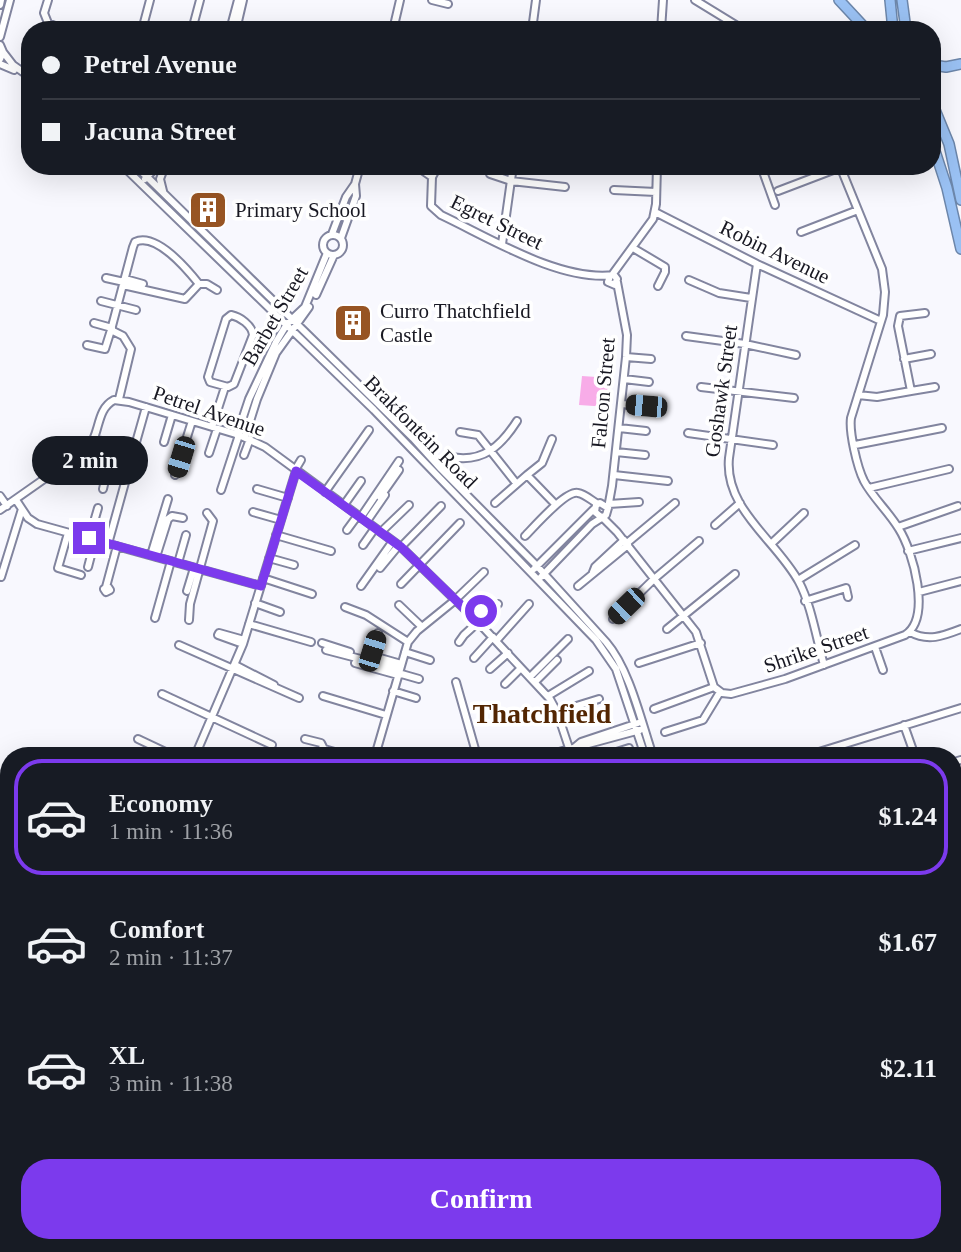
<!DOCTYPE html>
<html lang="en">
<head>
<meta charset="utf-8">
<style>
	body { margin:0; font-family:"Times New Roman",serif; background:#20242c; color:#f1f3f6; height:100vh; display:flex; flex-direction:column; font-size:26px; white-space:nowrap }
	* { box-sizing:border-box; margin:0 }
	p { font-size:23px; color:#9ea1a6 }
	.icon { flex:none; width:38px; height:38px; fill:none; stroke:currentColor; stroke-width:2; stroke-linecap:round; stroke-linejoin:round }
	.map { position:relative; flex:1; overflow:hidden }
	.drawer { position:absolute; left:0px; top:747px; width:962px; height:506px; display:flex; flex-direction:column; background:#171b24; border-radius:28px 28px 0 0; box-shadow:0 7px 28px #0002 }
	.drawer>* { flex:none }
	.top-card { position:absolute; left:21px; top:21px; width:920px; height:154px; border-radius:28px; box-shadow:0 7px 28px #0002; display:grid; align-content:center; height:154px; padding:0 21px; background:#171b24 }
	.end { position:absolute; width:32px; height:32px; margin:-16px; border:9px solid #7c3aed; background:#fff; box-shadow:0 0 0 4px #fff }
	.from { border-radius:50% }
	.bubble { position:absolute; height:49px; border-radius:24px; background:#171b24; box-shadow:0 7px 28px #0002; font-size:23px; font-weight:600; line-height:49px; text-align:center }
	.car { position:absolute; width:21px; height:42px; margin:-21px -10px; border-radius:9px; box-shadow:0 0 5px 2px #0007; background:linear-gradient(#222 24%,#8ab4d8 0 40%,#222 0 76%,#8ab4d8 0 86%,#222 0) }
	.top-card b { display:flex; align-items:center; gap:24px; height:66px; font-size:26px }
	.top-card b+b { border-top:2px solid #363941 }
	.top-card i { width:18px; height:18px; background:#f1f3f6 }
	ul { padding:12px 0 0; list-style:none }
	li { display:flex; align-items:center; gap:21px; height:116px; margin:0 14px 10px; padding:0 7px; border:4px solid transparent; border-radius:28px }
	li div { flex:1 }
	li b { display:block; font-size:26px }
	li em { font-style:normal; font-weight:600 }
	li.selected { border-color:#7c3aed }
	li>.icon { width:63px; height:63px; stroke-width:1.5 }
	.action { display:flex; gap:14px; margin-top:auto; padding:14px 21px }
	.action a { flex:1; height:80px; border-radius:28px; background:#7c3aed; color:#fff; font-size:28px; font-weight:600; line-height:80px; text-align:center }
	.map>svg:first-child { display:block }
	.green { fill:#f8ace8 }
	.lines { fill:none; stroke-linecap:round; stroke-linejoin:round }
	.stream { stroke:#72cdf4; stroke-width:2 }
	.minor-casing { stroke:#82859f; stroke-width:10 }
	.highway-casing { stroke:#6c86aa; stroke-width:12 }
	.minor { stroke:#fff; stroke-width:6 }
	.highway { stroke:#9ac1f3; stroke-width:9 }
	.route { stroke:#7c3aed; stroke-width:9 }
	.labels { text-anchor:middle; stroke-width:7; stroke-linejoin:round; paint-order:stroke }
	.poi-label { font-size:21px; fill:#181822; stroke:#fff; text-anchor:start }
	.street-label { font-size:21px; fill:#181822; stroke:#fff }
	.district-label { font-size:28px; font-weight:bold; fill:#532602; stroke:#fff }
</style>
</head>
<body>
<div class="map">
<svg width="961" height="1252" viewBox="0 0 961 1252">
	<rect width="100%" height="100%" fill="#f8f8fe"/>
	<path class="green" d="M582,376L611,378L609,407L579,405Z
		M633,1244H932L952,1252H633Z"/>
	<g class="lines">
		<path class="stream" d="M796,1244L804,1248
			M261,1252L311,1244"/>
		<defs>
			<path id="minor" d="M48,0L44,13L48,23L65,30
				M432,0L448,4
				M695,0L744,30
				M0,5L1,0
				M142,30L150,0
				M192,30L200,0
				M230,30L238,0
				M236,30L243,0
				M393,30L400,0
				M532,30L536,0
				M661,30L663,0
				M0,37L10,0
				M0,45L3,52L0,59
				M3,52L13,65L30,77
				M0,64L14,70
				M123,166L374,410L596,640L616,669L645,756
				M136,166L413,438L441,469L537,566L606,642C630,670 641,721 653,756
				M416,166L432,177L431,206L441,215C490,238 560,282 614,275L617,279L615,285L608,282L610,276
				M731,166H732
				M761,166L775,205
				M490,174L511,181L565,187
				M432,177L438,166
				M145,179L157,166
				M614,190L656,192
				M163,191L160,179L165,166
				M778,191L841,167
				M655,212L757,264L881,321
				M801,232L858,210
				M332,234L346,197L355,184
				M323 245a10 10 0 1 1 20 0a10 10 0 1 1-20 0Z
				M341,238L356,196L355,184L360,166
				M502,244L513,166
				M633,248L665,267V272L658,286
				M757,264L729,458C724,509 777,541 799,582C811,604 817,641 824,665
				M612,275L653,219L656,204L657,166
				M106,278L124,282
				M125,279L143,284
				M689,280L719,293L751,298
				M199,284H207L217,290
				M316,295L334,255
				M101,301L136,310
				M925,313L900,316L898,326L911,391L935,387
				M231,315C240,317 252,325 253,335L234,384L228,387L210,382L208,377L226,319Z
				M94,323L112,328
				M686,336L745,344L796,355
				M87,345L105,349L111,330
				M626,357L651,359
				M904,359L931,354
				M624,379L649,382
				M701,387L794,398
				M858,395L877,397L911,391
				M119,399L131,349L123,336L111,330L133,247L135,242C156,232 187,269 199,284L185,299L123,285
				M621,404L646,406
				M212,427L225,387
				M619,428L646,431
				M460,432L478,435L516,483
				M688,433L773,445
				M237,435L249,399L276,342L287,324L305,307L327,253
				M245,437L257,399L276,353L309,307
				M94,439L121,446
				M164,442L172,415
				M855,445L942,428
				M87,449L108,467L103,489
				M616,452L645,455
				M133,453L146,407
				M209,453L217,429
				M244,455L250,439
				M451,457C483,463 501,446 517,421
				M295,470L301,460
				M175,475L192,421
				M527,475L542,463L552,439
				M614,475L668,481
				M869,488L949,469
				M257,489L288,498
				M221,490L239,435
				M325,492L369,430
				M0,496L7,506
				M380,497L399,470
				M16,500L28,518L37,524L261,586
				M495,503L527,475L556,505
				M609,504L639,502
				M344,505L361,481
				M608,508L612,486L626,357L627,335L617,282
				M0,510L87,449C101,435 95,410 114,400L129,402L239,435L265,447L401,547L479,623L550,699L557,712L569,748
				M253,512L281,520
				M361,517L399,461
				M602,517L617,532L696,632L714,687
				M367,521L385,495
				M715,525L740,503
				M898,527L958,506
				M347,530L358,515
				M381,532L409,505
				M68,533L58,568L81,575
				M276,535L331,551
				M525,536C534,527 566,490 578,493C585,494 592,501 598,504
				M89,539L98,508
				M627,543L675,503
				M108,544L126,479
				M771,544L804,513
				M363,545L375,528
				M401,547L441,506
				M908,551L961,538
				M151,555L168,499
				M156,557L168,519L172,516L183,518
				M269,558L294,565
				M178,563L186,535
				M88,567L95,540
				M380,568L399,545
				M534,569L594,509
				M593,572L595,567L624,540
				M1,577L22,509
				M541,577L592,524L606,515L608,508L600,503L596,505L595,512L601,517
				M263,578L312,594
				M798,580L855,545
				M401,584L460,523
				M361,586L393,541
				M578,586L628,545
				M106,587L117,546
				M108,587L110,590L106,592L104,589Z
				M187,591L194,568
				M919,592L961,581
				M805,601L846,588L848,597
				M255,603L280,612
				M399,605L422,627
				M345,607L366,615L408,642
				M470,614L484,610L489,602
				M155,618L171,561
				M613,619L654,579L699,541
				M189,620L190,604L213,521L207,513
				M249,624L311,642
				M667,629L735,574
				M910,632C928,642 943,636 961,629
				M378,633L372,651L373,656L401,664
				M496,641L529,604
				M459,642L464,635L498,604
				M322,643L350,652
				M243,644L218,635L219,633L244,640
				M179,645L299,698
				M875,647L883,670
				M326,650L399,669
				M405,652L430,660
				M474,658L493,637
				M355,663L398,675
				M639,663L701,643
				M235,665L274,685
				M490,669L508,653
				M398,673L419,679
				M530,677L568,639
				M456,682L477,756
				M535,682L557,660
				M505,684L521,668
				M714,687L722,693L731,694L785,679L905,635C932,618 913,551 899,529C889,512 873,498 864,481C857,467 849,432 851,418L883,315L885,292L882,269L840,166
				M393,691L416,698
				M162,694L272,745
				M323,696L386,715
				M548,696L589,671
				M654,709L714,687
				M557,712L599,699
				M904,725L915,756
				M665,732L703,720L720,692
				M138,739L174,756
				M305,739L321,743L324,749
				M575,747L581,742L638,723
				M324,749L349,756
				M195,756L243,644L296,471
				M375,756L408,642L417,631L454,601L484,572
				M544,756L640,730
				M604,756L629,748
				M806,756L961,708
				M954,762L961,760
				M954,811L961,809
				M954,858L961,857
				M954,907L961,906
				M954,997H961
				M954,1007H961
				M954,1063H961
				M954,1194L961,1199
				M617,1252L620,1244
				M624,1252L625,1244"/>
			<path id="highway" d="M839,0L867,30
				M890,0L893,30
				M902,0L906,30
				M933,65L946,67L961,64
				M933,105L949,144L961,200
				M933,145L947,188L961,249"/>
		</defs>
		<use href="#minor" class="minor-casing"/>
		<use href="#highway" class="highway-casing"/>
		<use href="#minor" class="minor"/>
		<use href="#highway" class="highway"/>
	</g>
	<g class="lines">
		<path class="route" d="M89,538L261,586L296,471L401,547L470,614L481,611"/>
	</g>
	<defs>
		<symbol id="building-square" viewBox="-11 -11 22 22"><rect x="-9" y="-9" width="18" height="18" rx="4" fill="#975423" stroke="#fff"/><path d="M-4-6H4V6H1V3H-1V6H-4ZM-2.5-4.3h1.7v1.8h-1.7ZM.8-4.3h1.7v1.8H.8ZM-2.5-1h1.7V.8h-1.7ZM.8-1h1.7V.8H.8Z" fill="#fff"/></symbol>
	</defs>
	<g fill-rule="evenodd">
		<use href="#building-square" x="186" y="188" width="44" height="44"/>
		<use href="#building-square" x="331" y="301" width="44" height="44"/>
	</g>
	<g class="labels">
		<g class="poi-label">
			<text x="235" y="217">Primary School</text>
			<text x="380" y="318">Curro Thatchfield<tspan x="380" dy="24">Castle</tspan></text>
		</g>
		<g class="street-label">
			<text transform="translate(497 222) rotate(26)" y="7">Egret Street</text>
			<text transform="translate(775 252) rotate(26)" y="7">Robin Avenue</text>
			<text transform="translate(275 316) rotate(-60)" y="7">Barbet Street</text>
			<text transform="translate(721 391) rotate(-82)" y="7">Goshawk Street</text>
			<text transform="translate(603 393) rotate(-85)" y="7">Falcon Street</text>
			<text transform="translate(209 411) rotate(19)" y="7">Petrel Avenue</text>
			<text transform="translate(421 432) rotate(45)" y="7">Brakfontein Road</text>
			<text transform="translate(816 649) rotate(-19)" y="7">Shrike Street</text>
		</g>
		<g class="district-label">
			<text x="542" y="723">Thatchfield</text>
		</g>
	</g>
</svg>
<i class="end from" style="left:481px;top:611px"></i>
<i class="end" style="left:89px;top:538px"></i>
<div class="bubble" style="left:32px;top:436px;width:116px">2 min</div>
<i class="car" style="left:646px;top:406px;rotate:275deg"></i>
<i class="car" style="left:181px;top:457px;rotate:197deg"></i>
<i class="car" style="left:626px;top:606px;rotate:226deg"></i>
<i class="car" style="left:372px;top:651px;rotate:17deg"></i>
<div class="top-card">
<b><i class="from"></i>Petrel Avenue</b>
<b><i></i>Jacuna Street</b>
</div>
<section class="drawer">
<ul>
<li class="selected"><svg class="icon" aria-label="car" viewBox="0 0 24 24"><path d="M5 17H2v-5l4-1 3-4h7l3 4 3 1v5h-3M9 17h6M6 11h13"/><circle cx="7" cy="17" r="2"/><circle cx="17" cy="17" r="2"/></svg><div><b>Economy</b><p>1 min · 11:36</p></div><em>$1.24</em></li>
<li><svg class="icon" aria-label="car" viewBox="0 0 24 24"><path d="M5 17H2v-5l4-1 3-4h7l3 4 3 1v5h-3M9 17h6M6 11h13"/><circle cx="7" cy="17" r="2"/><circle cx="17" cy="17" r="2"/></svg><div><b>Comfort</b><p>2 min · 11:37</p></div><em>$1.67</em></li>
<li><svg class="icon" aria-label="car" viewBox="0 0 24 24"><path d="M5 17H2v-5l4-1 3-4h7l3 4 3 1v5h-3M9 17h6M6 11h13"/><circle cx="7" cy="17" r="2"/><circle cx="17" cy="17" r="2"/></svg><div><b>XL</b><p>3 min · 11:38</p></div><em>$2.11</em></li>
</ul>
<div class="action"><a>Confirm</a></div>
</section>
</div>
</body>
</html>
